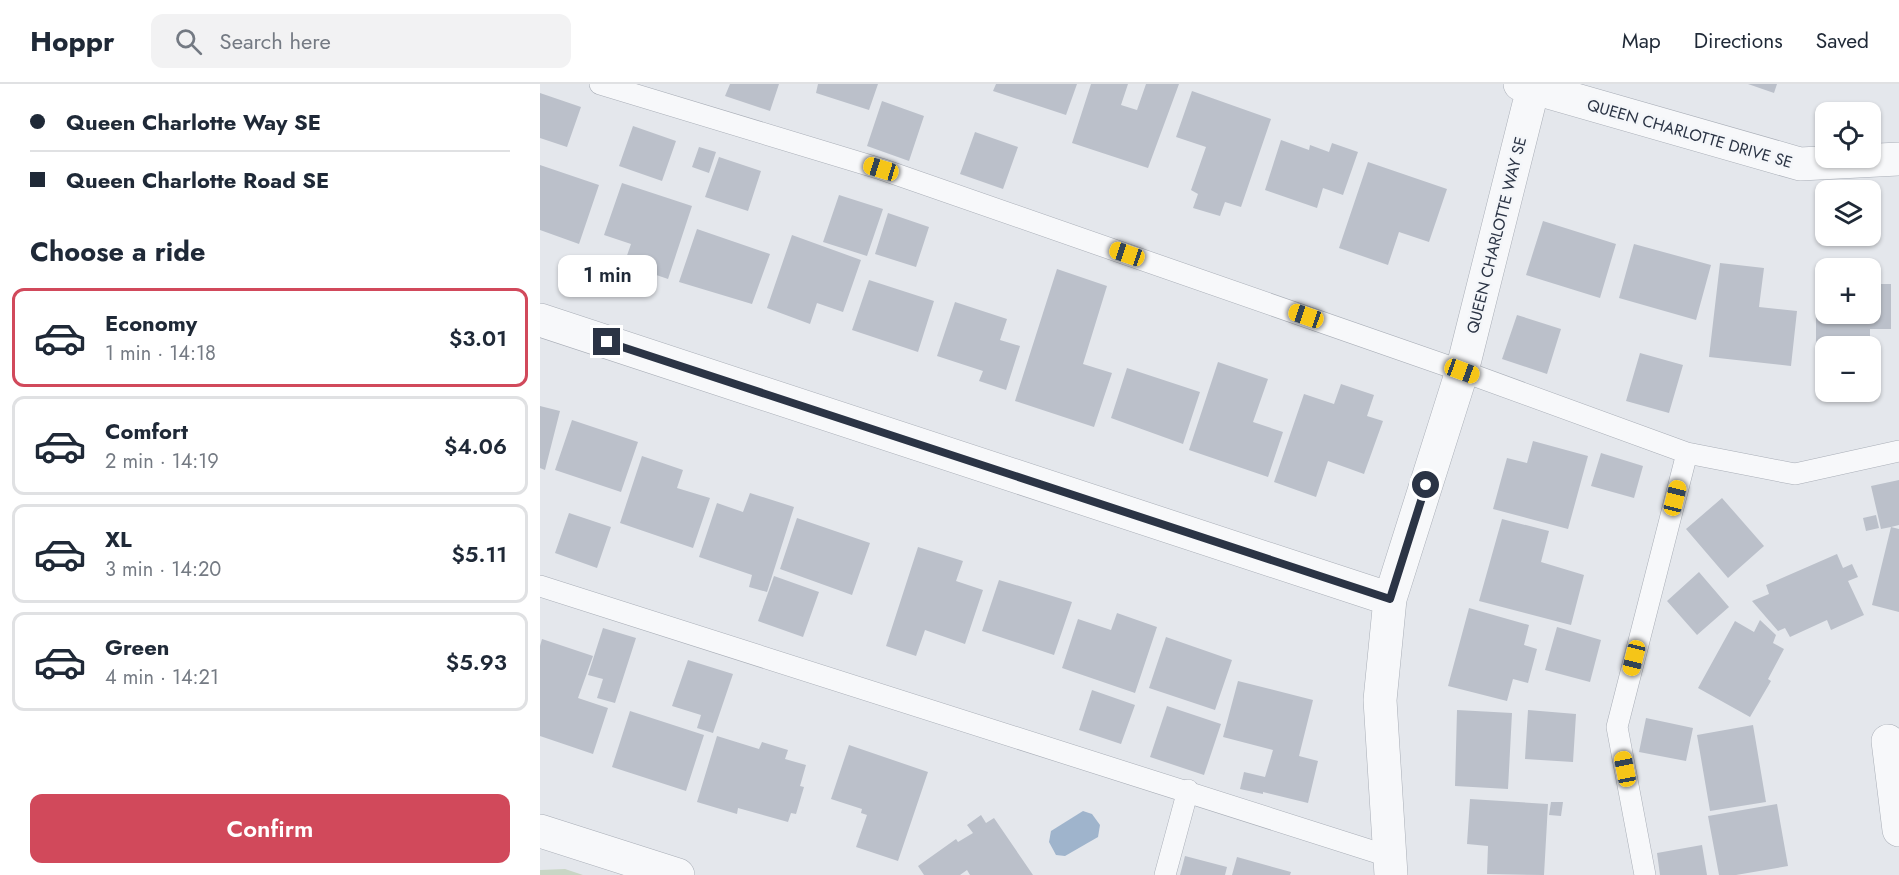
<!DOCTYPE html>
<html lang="en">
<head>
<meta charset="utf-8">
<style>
	body { margin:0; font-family:Jost,sans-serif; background:#f2f2f3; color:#1f2937; height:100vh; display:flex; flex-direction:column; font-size:22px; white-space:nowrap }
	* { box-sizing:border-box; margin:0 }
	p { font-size:20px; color:#747a83 }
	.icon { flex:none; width:33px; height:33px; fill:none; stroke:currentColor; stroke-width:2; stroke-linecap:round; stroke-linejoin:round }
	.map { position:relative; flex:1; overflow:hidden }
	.drawer { display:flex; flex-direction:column; background:#fff; width:540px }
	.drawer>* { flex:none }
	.banner { display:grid; align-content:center; height:132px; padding:0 30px; background:#fff }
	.fabs { position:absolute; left:1275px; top:18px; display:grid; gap:12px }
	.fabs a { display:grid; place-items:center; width:66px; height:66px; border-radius:12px; background:#fff; box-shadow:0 2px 4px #0004; font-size:30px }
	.end { position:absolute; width:27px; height:27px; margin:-14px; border:8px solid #2b3445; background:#fff; box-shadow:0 0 0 3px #fff }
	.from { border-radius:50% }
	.bubble { position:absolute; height:42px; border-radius:12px; background:#fff; box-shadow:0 2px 4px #0004; font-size:20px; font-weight:600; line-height:42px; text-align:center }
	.car { position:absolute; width:18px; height:36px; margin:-18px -9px; border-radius:8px; box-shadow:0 0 4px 2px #0007; background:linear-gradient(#f5c518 24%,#345 0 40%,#f5c518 0 76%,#345 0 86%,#f5c518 0) }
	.banner b { display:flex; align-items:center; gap:21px; height:57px; font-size:22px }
	.banner b+b { border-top:2px solid #e0e1e3 }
	.banner i { width:15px; height:15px; background:#1f2937 }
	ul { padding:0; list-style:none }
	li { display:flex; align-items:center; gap:18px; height:99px; margin:0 12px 9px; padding:0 18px; border:3px solid #e0e1e3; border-radius:12px }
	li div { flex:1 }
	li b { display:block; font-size:22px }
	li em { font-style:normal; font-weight:600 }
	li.current { border-color:#d1495b }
	li>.icon { width:54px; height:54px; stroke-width:1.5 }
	h2 { padding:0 30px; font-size:27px; line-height:72px }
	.cta { display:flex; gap:12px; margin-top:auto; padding:12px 30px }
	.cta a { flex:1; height:69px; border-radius:12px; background:#d1495b; color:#fff; font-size:24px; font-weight:600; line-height:69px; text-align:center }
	header { display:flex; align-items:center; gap:36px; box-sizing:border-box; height:84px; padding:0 30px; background:#fff; border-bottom:2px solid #e0e1e3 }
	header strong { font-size:28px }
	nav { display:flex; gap:33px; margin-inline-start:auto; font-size:21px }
	.search { width:420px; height:54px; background:#f2f2f3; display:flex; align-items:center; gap:15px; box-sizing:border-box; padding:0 21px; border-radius:12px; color:#747a83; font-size:22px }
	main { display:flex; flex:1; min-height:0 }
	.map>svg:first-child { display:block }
	.green { fill:#c9d6c5 }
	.water { fill:#9fb4cc }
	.building { fill:#bbc0ca }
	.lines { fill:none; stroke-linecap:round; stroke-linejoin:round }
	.lane-casing { stroke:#a9aeb7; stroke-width:22 }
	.street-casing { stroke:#a9aeb7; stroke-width:34 }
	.lane { stroke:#f7f8fa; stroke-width:21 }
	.street { stroke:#f7f8fa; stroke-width:33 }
	.route { stroke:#2b3445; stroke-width:8 }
	.labels { text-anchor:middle; stroke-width:5; stroke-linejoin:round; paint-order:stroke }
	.street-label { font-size:16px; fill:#2b3445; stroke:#f4f6f9 }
</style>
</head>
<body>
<header>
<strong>Hoppr</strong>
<div class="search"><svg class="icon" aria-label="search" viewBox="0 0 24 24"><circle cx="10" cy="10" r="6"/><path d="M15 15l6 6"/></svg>Search here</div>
<nav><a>Map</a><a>Directions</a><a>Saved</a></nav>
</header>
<main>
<section class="drawer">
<div class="banner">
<b><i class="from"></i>Queen Charlotte Way SE</b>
<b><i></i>Queen Charlotte Road SE</b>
</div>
<h2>Choose a ride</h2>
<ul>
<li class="current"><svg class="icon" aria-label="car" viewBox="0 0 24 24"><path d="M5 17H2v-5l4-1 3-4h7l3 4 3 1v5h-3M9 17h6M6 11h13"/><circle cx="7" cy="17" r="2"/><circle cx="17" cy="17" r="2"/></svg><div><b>Economy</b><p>1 min · 14:18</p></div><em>$3.01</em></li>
<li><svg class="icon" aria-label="car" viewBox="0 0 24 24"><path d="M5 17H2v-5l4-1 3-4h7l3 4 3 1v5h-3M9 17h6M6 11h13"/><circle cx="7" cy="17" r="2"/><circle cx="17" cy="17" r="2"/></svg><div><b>Comfort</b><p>2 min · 14:19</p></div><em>$4.06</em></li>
<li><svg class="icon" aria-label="car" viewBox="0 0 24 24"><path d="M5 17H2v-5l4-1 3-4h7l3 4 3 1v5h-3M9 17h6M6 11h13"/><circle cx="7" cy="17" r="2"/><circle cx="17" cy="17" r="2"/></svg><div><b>XL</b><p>3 min · 14:20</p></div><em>$5.11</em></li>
<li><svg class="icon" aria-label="car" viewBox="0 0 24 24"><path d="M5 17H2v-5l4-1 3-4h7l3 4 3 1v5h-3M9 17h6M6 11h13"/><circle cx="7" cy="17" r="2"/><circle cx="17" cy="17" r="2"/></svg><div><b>Green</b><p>4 min · 14:21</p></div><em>$5.93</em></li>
</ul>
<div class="cta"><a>Confirm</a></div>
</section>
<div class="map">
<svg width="1359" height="791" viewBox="0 0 1359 791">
	<rect width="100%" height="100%" fill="#e4e7ec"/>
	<path class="green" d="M25,785L43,791H0V786Z"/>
	<path class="water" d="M543,727L552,730L560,741L558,753L525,772L516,771L509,758L511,747Z"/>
	<path class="building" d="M190,0H239L230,27L185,12Z
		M278,0H338L329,26L276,9Z
		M456,0H537L526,31L453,7Z
		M551,0H588L581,21L597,26L606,0H639L608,84L532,59Z
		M1208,0H1237L1234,9Z
		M652,7L731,35L701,123L685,118L680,132L653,124L658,110L651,106L666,63L636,53Z
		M0,9L41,23L27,63L0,54Z
		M342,17L384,32L369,77L327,62Z
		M93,42L136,57L122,97L79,82Z
		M435,48L478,63L463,105L420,90Z
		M741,56L769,66L770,61L789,68L792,59L818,68L803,111L783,104L777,124L725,106Z
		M159,63L176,68L169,89L152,83Z
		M179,73L221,87L208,127L165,113Z
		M828,78L907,105L889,158L859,148L848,181L799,164Z
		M0,81L59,101L39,160L0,146Z
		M82,99L152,122L128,195L84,180L91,160L64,151Z
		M299,111L343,125L327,172L283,158Z
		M348,129L389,143L376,183L335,170Z
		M1003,137L1076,160L1060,214L986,191Z
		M157,145L230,170L212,220L139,198Z
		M252,151L321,176L303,228L277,219L270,240L227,224Z
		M1094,160L1171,181L1156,236L1079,214Z
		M1180,179L1224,184L1219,223L1257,227L1251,282L1169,273Z
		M517,185L567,202L543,280L572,289L554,343L475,317Z
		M329,196L394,217L378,268L312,246Z
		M1330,200H1351V245H1330V262H1286V266H1276V208H1286V230H1330Z
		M415,218L467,235L460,256L480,262L466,306L439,297L443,287L397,272Z
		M977,231L1021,245L1007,290L962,275Z
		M1100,269L1143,281L1129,329L1086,317Z
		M678,278L728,295L713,338L743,348L728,393L649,366Z
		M587,284L660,308L643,360L571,334Z
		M801,300L834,311L827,332L843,337L824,390L788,377L776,413L734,398L764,310L794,320Z
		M0,322L20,327L5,386L0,384Z
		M32,336L98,358L81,408L15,386Z
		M993,357L1048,372L1028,445L953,425L967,374L987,379Z
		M1061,369L1103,382L1094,414L1051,402Z
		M102,372L143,386L137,404L170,414L153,464L80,439Z
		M1359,396V441L1351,443L1359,445V528L1332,521L1351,443L1341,445L1331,402Z
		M210,409L254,423L227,508L209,503L212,491L159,473L177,419L203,428Z
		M1182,414L1224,462L1188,494L1146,445Z
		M29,429L71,443L57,484L15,469Z
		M1336,431L1339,444L1326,447L1323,434Z
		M257,434L330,459L312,511L240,485Z
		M962,435L1009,447L1001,478L1044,491L1031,541L939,517Z
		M378,463L423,477L416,497L443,506L425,560L385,546L376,572L346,562Z
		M1297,470L1303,484L1312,480L1318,493L1308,497L1324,531L1291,546L1287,536L1250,553L1245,544L1238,547L1212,517L1229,510L1226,501Z
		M1159,488L1189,523L1157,551L1127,517Z
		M234,492L279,508L263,553L218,537Z
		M459,496L532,518L514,571L442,547Z
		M929,524L989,541L984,561L997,565L988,599L973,595L967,617L908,602Z
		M577,529L617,543L595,609L522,584L538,535L571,546Z
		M1220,536L1236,551L1233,559L1244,565L1228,595L1231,597L1210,633L1158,604L1195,537L1214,548Z
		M1017,543L1061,556L1050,598L1005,586Z
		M63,544L96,554L75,619L57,614L63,595L48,591Z
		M626,553L692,576L675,626L609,604Z
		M2,555L53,572L38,614L68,624L53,670L0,652V562Z
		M148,576L193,590L173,649L157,644L161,631L132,622Z
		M698,597L773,616L759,672L778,677L768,719L723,708V710L700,705L704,688L725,693L733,666L683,653Z
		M552,606L595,621L581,660L539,646Z
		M627,622L681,640L664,691L610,673Z
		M917,626L972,629L968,705L915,702Z
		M988,626L1036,630L1033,678L985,675Z
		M90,627L164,651L146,707L72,683Z
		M1106,634L1153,644L1146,677L1099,668Z
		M1213,641L1226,718L1170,727L1157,651Z
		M177,652L219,665L222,658L248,666L245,675L266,681L260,702L264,703L256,730L251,729L248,738L198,724L197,730L157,718Z
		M309,661L388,688L358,777L316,763L327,731L321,729L322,725L291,715Z
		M930,715L1008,720L1004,791L947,790L948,762L927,760Z
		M1011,718H1023L1021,732L1009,731Z
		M1237,720L1248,782L1196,791H1179L1168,732Z
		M441,731L446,739L454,734L493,791H430L427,786L420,791H384L378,782L416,755L418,758L433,749L427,741Z
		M1162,761L1167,791H1120L1117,769Z
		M645,772L687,783L685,791H640Z
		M697,773L751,788L750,791H692Z"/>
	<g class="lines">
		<defs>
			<path id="lane" d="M60,0L341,85L922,287L1147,369L1255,390L1359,367
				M0,502L851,773
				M625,791L648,706
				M1105,791L1077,643L1147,369"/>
			<path id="street" d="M980,0L1260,80L1359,75
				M0,236L850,515
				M1348,657L1359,746
				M0,747L138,791
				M851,791L840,616L850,515L922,287L993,4"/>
		</defs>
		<use href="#lane" class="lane-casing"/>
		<use href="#street" class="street-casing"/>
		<use href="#lane" class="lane"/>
		<use href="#street" class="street"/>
	</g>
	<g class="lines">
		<path class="route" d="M67,258L850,515L886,401"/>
	</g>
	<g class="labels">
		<g class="street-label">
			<text transform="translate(1150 49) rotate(16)" y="6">QUEEN CHARLOTTE DRIVE SE</text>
			<text transform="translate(956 151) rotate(-76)" y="6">QUEEN CHARLOTTE WAY SE</text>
		</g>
	</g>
</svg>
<div class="fabs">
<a><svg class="icon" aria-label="locate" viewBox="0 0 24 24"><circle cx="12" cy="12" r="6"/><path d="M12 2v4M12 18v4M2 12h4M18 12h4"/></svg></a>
<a><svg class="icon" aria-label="layers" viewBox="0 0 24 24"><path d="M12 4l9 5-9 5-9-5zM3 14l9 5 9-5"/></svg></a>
<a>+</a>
<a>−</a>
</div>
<i class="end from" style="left:886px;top:401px"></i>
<i class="end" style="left:67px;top:258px"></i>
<div class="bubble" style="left:18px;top:171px;width:99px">1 min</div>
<i class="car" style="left:341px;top:85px;rotate:287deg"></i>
<i class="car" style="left:587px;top:170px;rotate:289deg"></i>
<i class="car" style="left:766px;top:232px;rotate:289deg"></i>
<i class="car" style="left:922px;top:287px;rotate:110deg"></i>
<i class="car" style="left:1135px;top:414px;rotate:14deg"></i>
<i class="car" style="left:1094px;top:574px;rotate:194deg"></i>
<i class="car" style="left:1085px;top:685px;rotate:349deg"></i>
</div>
</main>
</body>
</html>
